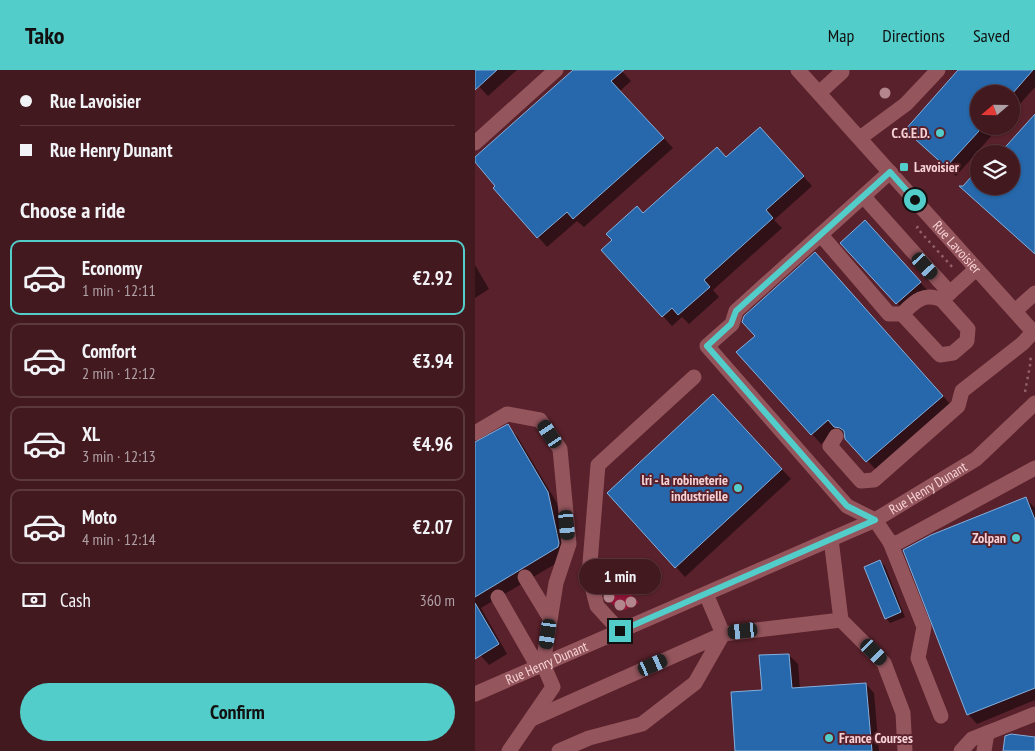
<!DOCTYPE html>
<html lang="en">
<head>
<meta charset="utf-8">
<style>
	body { margin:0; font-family:"PT Sans Narrow",sans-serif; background:#4d262d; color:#f1f3f6; height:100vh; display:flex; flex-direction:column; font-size:19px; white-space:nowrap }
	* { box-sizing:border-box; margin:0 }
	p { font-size:16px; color:#afa0a5 }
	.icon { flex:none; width:28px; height:28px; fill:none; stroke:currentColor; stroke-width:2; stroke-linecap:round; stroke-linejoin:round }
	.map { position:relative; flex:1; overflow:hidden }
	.sheet { display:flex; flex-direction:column; background:#431920; width:475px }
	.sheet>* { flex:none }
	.hud { display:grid; align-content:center; height:110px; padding:0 20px; background:#431920 }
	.needle { width:32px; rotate:250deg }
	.controls { position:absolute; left:495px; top:15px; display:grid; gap:10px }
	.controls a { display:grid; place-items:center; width:50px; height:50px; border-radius:50%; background:#431920; box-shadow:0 1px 4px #0004,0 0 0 1px #5b383e; font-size:25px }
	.end { position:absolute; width:22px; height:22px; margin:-11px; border:6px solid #53cdc9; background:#111; box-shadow:0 0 0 2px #111 }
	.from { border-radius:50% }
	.bubble { position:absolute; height:35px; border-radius:18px; background:#431920; box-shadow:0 1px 4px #0004,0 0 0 1px #5b383e; font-size:16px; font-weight:700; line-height:35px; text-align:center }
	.car { position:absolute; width:15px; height:30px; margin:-15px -8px; border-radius:6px; box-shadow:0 0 4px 1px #0007; background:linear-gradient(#222 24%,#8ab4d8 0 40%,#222 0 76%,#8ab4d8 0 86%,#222 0) }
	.hud b { display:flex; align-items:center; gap:18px; height:48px; font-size:19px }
	.hud b+b { border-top:1px solid #5b383e }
	.hud i { width:12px; height:12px; background:#f1f3f6 }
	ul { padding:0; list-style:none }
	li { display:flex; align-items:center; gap:15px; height:75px; margin:0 10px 8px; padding:0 10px; border:2px solid #5b383e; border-radius:10px }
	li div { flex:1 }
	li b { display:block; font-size:19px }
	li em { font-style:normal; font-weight:700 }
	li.current { border-color:#53cdc9 }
	li>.icon { width:45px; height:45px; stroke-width:1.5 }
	h2 { padding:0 20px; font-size:22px; line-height:60px }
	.pay { display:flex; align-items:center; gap:12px; height:55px; padding:0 20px; font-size:19px }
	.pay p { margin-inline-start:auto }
	.action { display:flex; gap:10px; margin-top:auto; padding:10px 20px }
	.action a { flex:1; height:58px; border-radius:30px; background:#53cdc9; color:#111; font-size:20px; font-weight:700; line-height:58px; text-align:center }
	header { display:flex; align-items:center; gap:30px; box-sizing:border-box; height:70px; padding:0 25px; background:#53cdc9; color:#111 }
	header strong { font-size:24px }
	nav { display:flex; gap:28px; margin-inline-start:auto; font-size:18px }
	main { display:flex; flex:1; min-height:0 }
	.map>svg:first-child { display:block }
	.green { fill:#901538 }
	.shadow { fill:#0007 }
	.building { fill:#2668ab; stroke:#84afde }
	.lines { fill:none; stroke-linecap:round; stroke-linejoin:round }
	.path { stroke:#926168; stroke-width:2.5; stroke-dasharray:2.5 4; stroke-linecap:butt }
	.minor { stroke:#94555d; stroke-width:15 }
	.tree { fill:#b2868c }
	.route { stroke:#53cdc9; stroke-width:6 }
	.poi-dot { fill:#53cdc9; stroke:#59212b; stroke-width:2 }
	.labels { text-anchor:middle; stroke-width:4; stroke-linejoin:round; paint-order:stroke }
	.poi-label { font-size:14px; font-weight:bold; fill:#f7d2d5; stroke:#59212b; text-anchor:end }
	.street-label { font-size:14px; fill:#f7d2d5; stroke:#59212b }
</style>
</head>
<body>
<header>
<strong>Tako</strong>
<nav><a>Map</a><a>Directions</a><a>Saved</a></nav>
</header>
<main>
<section class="sheet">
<div class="hud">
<b><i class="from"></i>Rue Lavoisier</b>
<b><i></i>Rue Henry Dunant</b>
</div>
<h2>Choose a ride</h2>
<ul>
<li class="current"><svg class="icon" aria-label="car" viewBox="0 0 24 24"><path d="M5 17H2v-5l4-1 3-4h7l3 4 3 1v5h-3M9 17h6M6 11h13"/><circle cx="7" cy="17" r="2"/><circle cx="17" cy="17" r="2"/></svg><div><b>Economy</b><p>1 min · 12:11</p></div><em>€2.92</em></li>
<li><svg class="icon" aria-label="car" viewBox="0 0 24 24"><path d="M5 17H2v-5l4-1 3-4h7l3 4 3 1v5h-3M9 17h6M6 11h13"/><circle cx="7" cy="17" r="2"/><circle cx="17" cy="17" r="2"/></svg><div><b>Comfort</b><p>2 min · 12:12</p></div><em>€3.94</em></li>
<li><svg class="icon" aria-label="car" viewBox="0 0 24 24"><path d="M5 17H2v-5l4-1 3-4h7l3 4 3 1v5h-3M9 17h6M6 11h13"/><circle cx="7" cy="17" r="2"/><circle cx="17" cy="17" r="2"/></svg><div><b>XL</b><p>3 min · 12:13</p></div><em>€4.96</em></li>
<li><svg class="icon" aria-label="car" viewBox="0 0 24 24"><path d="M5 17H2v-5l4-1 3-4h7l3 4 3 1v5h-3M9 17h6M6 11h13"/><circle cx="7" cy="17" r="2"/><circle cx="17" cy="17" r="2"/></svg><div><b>Moto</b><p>4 min · 12:14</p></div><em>€2.07</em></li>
</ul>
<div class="pay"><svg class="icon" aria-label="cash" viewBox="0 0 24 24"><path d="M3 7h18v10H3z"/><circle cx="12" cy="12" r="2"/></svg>Cash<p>360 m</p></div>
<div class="action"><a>Confirm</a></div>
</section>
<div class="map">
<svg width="560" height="681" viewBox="0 0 560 681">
	<rect width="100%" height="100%" fill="#59212b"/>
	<path class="green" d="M134,500L164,533L150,540C134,535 128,528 126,511Z"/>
	<path class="shadow" d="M0,0H42L13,26L0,12Z
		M100,0H146L156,11L145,21L198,78L109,157L102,151L72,177L20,118L22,116L0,89Z
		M485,0H560V17L536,44V24H504V56H525L481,106L441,69Z
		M294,68L337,116L299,150L307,158L238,220L244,227L214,254L207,247L197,256L128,180L168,144L251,89Z
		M398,159L452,220L429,240L422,233Z
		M349,194L477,336L402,401L363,359L346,374L337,364L282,266Z
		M0,195L14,219L0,228Z
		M247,336L316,409L210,507L201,497Z
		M32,356L42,366L82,433L93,483L92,487L6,538L32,584L14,595L0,579V372Z
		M551,429L560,438V630L502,654L493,644Z
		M405,491L410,496L430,547L415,553L411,548Z
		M314,585L323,594L325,619L391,614L399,623L404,681H261L288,621Z"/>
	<path class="building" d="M0,0H22L0,20Z
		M98,0H149L136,11L189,68L98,149L92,142L62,168L18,118L20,116L0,92V87Z
		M483,0H558L537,24H504V61L471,97L430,60Z
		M560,44V184L484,116H488L496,107L504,116H536V84H524Z
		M285,57L329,106L291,140L298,148L229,210L235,217L203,245L197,238L187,247L126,180L137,170L131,164L162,136L168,143L242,77L251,87Z
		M390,150L446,212L421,234L365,173Z
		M340,182L468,326L391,392L370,369L369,361L365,358L359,357L353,350L336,365L261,282L280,266L267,252L269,246Z
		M238,324L307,399L200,498L132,423Z
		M33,354L73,422L84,473L83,477L0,527V372Z
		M551,427L560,450V618L492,645L428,480L456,465Z
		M405,490L426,542L410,549L389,497Z
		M0,533L24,574L0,589Z
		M314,584L317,618L391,613L397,681H260L256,622L287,620L284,585Z
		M536,664L560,667V681H528L530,666Z"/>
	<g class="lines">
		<path class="path" d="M443,156L442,158L479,199
			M550,322L556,290L554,286"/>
		<g class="minor">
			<path id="s1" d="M323,0L560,264"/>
			<path d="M344,23L367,2"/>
			<path d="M385,68L431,34L463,0"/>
			<path d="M0,73L81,0"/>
			<path d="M415,102L261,241L257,254L232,276L372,436L400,450L415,472L422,473L560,398"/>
			<path d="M389,127L475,223"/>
			<path d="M346,165L414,244H427"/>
			<path d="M467,230C449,222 440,231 427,244L465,285L478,283L492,271L493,259L467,230L501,199"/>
			<path d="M540,241L560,223"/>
			<path d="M0,363L32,344L65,350L85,379L94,474L81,513L68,594L78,617L34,681"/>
			<path d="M361,366L355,376L386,411L399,410L483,336L487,321L548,273L558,262"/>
			<path d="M356,469L366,550L409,593L428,643L430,681"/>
			<path d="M415,472L449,557L443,588L466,646"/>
			<path d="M50,507L75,548"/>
			<path d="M231,524L248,564L366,550"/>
			<path d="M23,527L63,597"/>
			<path d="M145,561L122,536L114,505L123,395L219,307"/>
			<path id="s2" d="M0,624L400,450L501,389L560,333"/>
			<path d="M57,649L248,564L220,613L167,654L114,668L84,681"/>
			<path d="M486,681L497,669L560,644"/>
			<path d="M509,681L512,663"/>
		</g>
	</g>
	<g class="tree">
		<circle cx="410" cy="23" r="5.5"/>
		<circle cx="134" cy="511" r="5.5"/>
		<circle cx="134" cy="527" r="5.5"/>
		<circle cx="156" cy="532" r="5.5"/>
		<circle cx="145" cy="535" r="5.5"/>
	</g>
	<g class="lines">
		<path class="route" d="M145,561L400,450L372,436L232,276L256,254L261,241L415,102L440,130"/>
	</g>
	<g class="poi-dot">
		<circle cx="465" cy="63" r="5"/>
		<rect x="424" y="92" width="10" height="10" rx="2.5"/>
		<circle cx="263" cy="418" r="5"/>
		<circle cx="541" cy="468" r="5"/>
		<circle cx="354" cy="668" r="5"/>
	</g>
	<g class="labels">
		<g class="poi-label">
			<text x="455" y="68">C.G.E.D.</text>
			<text x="439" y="102" text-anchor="start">Lavoisier</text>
			<text x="253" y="415">lri - la robineterie<tspan x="253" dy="16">industrielle</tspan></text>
			<text x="531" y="473">Zolpan</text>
			<text x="364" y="673" text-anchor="start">France Courses</text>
		</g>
		<g class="street-label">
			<text dy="5" stroke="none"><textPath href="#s1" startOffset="238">Rue Lavoisier</textPath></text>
			<text dy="5" stroke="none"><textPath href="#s2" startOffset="498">Rue Henry Dunant</textPath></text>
			<text dy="5" stroke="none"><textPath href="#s2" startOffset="78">Rue Henry Dunant</textPath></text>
		</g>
	</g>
</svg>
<div class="controls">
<a><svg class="needle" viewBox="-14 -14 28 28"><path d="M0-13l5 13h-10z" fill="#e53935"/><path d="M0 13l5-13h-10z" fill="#afa0a5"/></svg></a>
<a><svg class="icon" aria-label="layers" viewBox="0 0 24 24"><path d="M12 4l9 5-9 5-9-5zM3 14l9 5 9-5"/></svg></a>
</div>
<i class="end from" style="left:440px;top:130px"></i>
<i class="end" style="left:145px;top:561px"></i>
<div class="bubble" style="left:104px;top:489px;width:82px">1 min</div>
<i class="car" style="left:450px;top:196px;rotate:138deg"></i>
<i class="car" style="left:75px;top:364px;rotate:326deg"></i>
<i class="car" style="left:92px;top:455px;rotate:175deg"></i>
<i class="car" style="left:268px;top:561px;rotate:264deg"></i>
<i class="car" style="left:73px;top:564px;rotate:188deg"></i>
<i class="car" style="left:399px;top:582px;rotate:135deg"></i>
<i class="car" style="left:178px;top:595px;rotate:66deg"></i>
</div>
</main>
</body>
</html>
